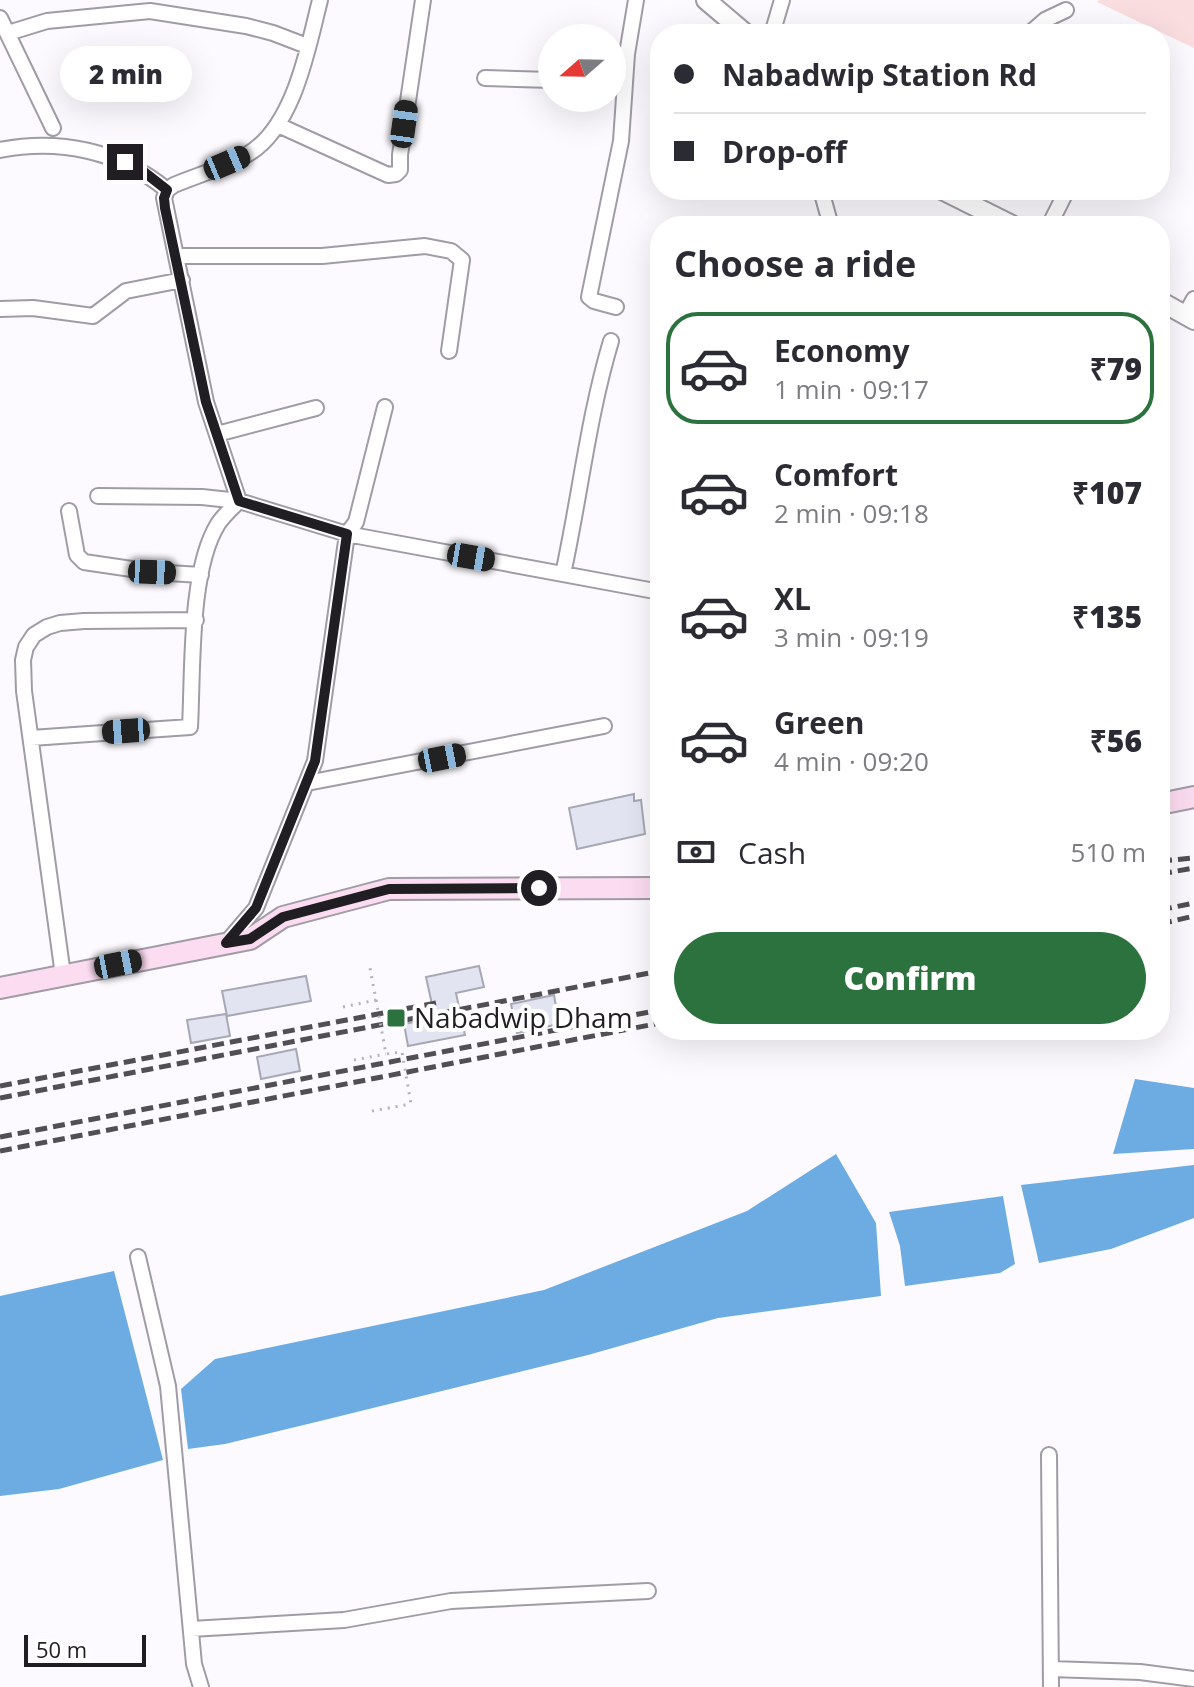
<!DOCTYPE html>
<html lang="en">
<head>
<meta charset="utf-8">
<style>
	body { margin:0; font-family:"Open Sans",sans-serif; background:#f2f2f3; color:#2b2b33; height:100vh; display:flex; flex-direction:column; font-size:30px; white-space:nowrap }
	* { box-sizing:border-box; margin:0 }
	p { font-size:26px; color:#7c7c81 }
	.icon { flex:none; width:44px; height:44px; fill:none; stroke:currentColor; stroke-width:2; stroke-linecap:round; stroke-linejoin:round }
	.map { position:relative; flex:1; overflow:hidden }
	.panel { position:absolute; left:650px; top:216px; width:520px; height:824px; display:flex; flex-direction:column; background:#fff; border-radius:32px; box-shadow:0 8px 32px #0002 }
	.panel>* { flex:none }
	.guide { position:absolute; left:650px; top:24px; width:520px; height:176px; border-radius:32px; box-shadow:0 8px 32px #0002; display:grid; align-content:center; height:176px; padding:0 24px; background:#fff }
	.needle { width:52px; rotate:250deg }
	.fabs { position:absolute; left:538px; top:24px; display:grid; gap:16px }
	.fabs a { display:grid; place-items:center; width:88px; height:88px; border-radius:50%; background:#fff; box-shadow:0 8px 32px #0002; font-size:40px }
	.scale { position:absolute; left:24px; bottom:20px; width:122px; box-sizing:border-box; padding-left:8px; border:4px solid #211e23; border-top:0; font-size:22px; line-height:28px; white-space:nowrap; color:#211e23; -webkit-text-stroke:6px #fff; paint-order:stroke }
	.end { position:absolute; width:36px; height:36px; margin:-18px; border:10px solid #211e23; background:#fff; box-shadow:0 0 0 4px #fff }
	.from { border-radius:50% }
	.bubble { position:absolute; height:56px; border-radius:28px; background:#fff; box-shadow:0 8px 32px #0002; font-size:26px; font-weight:800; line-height:56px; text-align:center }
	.car { position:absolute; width:24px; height:48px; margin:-24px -12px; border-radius:10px; box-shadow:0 0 6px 2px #0007; background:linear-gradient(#222 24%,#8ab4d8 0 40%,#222 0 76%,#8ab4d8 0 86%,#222 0) }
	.guide b { display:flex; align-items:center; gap:28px; height:76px; font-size:30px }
	.guide b+b { border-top:2px solid #e1e1e2 }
	.guide i { width:20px; height:20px; background:#2b2b33 }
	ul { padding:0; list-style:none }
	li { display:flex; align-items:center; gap:24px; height:112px; margin:0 16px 12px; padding:0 8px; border:4px solid transparent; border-radius:32px }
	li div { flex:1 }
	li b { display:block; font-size:30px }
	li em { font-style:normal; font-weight:800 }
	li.on { border-color:#2c723e }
	li>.icon { width:72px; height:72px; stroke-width:1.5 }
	h2 { padding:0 24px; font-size:36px; line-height:96px }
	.pay { display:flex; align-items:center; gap:20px; height:88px; padding:0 24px; font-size:30px }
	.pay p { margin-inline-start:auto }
	.cta { display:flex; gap:16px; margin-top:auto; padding:16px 24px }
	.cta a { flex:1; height:92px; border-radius:48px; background:#2c723e; color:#fff; font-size:32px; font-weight:800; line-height:92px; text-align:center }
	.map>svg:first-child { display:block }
	.green { fill:#f9dddf }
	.water { fill:#6cace3 }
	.building { fill:#e2e4f1; stroke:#a6a8b5; stroke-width:2 }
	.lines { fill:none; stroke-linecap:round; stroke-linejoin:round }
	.minor-casing { stroke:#a19ba6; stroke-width:18 }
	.tertiary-casing { stroke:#a19ba6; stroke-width:22 }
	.secondary-casing { stroke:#a19ba6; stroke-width:24 }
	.path { stroke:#b5b3b7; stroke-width:3; stroke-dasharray:2 6; stroke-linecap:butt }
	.minor { stroke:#fff; stroke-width:14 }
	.tertiary { stroke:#fff; stroke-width:18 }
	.secondary { stroke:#fcdcf1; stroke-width:20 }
	.rail { stroke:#524f54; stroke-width:5; stroke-dasharray:12 6; stroke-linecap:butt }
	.path-bridge { stroke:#b5b3b7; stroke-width:3; stroke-dasharray:2 6; stroke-linecap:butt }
	.route { stroke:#211e23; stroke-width:10 }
	.poi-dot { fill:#2c723e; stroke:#fff; stroke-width:3 }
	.labels { text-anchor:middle; stroke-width:8; stroke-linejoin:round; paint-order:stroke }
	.poi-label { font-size:28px; fill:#211e23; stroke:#fff; text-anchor:start }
</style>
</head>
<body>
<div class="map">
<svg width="1194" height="1687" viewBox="0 0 1194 1687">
	<rect width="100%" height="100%" fill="#fcfafe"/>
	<path class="green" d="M1099,0H1194V48L1097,2Z"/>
	<path class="water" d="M1135,1079L1194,1088V1149L1113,1154Z
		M836,1154L876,1223L881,1296L718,1318L588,1355L312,1423L225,1444L188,1449L181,1389L215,1359L544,1290L747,1211Z
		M1194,1165V1218L1111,1249L1039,1263L1021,1185Z
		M1003,1196L1015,1264L1000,1273L905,1286L900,1246L889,1212Z
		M114,1271L163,1460L59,1489L0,1496V1296Z"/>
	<path class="building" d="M634,794V801L641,800L645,834L577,849L569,808Z
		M479,966L484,987L456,993L465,1035L408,1046L404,1024L435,1018L426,977Z
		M306,976L311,1001L227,1016L222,991Z
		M554,995L559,1024L517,1033L511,1004Z
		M226,1014L230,1036L191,1043L187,1020Z
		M296,1049L300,1071L261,1079L257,1057Z"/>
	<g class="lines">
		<defs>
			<path id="minor" d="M320,0C308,48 294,127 248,154C226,167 198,175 174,185L167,190L164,198L206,402L239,501L347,534L660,592
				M0,18L53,128
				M8,33L47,21L150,11L246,26L273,33L307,46
				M772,34L782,0
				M1029,34L1045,20L1066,10
				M485,78L552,80
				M278,125L388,175L396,174L400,170V155L423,0
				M0,150C59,138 120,151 167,190
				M821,190L831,226
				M1049,226L1067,190
				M177,256H322L425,246L451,251L462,260L449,351
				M616,307L594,301L589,297L621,141L627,54L636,0
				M0,309L33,308L93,316L126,291L182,280
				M1185,315L1194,299
				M217,434L316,408
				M98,496L202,497L239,501
				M69,511L77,555L84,562L152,572L201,575
				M347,534L356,522L385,407
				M563,574C580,496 588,418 611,341
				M31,738L190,727C193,672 189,570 218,524C223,516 232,508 239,501
				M307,783L604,726
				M226,943L256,908L315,761L347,534
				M63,975L24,691L23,660L26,647L34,635L47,627L60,623L84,621L196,620
				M138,1257L168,1386L194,1664L201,1687
				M1049,1455L1051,1687
				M191,1629L344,1620L451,1601L648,1591
				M1051,1669L1140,1672L1194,1679"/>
			<path id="tertiary" d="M706,0L746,34
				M942,190L1014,226
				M1160,301L1194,320"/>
			<path id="secondary" d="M1160,804L1194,797
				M0,988L250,939L283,917L389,889L660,888"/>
		</defs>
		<use href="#minor" class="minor-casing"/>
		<use href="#tertiary" class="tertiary-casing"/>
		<use href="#secondary" class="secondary-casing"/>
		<path class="path" d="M343,1007L376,1000L370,968
			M354,1060L386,1054
			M372,1111L411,1104"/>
		<use href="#minor" class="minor"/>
		<use href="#tertiary" class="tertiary"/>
		<use href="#secondary" class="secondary"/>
		<path class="rail" d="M1160,861L1194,858
			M1160,874L1194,868
			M1160,910L1194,903
			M1160,924L1194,916
			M0,1086L436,1003
			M0,1098L660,971
			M0,1137L660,1010
			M0,1151L660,1023"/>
		<path class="path-bridge" d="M376,1000L386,1054L402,1052L411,1104"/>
	</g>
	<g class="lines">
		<path class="route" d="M125,162L139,168L167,190L164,198L165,208L206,402L239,501L347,534L315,761L256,908L226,943L250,939L283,917L389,889L539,888"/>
	</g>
	<rect class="poi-dot" x="386" y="1008" width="20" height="20" rx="4"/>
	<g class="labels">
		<g class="poi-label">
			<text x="414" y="1028">Nabadwip Dham</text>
		</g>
	</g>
</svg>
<div class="fabs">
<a><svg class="needle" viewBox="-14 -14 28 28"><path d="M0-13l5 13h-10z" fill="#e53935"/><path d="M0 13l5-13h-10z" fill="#7c7c81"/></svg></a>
</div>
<div class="scale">50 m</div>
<i class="end from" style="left:539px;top:888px"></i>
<i class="end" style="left:125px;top:162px"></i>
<div class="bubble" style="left:60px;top:46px;width:132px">2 min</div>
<i class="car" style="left:404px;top:124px;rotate:8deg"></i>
<i class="car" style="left:227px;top:163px;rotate:67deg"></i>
<i class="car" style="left:471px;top:557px;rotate:100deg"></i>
<i class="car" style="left:152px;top:572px;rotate:92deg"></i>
<i class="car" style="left:126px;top:731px;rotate:266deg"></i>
<i class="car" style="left:442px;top:758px;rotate:79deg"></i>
<i class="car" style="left:118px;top:964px;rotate:79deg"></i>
<div class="guide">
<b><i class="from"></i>Nabadwip Station Rd</b>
<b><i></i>Drop-off</b>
</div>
<section class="panel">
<h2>Choose a ride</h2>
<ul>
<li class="on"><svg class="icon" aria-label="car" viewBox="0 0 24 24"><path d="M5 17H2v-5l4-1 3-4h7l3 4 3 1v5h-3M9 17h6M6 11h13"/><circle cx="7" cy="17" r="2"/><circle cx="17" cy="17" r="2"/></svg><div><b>Economy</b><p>1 min · 09:17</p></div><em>₹79</em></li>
<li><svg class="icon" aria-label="car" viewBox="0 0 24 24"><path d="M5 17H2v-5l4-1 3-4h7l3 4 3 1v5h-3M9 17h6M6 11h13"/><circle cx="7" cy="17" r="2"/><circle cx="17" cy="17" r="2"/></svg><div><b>Comfort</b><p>2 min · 09:18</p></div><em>₹107</em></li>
<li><svg class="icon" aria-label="car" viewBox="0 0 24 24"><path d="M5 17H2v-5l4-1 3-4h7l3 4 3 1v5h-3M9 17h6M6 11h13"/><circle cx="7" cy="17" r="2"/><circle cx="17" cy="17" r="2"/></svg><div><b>XL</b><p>3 min · 09:19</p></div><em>₹135</em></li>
<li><svg class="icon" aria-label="car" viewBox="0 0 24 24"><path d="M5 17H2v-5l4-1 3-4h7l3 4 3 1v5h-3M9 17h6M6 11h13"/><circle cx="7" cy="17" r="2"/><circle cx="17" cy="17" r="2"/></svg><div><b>Green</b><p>4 min · 09:20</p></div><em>₹56</em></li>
</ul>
<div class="pay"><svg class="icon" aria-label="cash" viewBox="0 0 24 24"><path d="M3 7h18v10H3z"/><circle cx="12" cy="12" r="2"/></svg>Cash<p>510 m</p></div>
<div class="cta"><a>Confirm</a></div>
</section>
</div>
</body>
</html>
